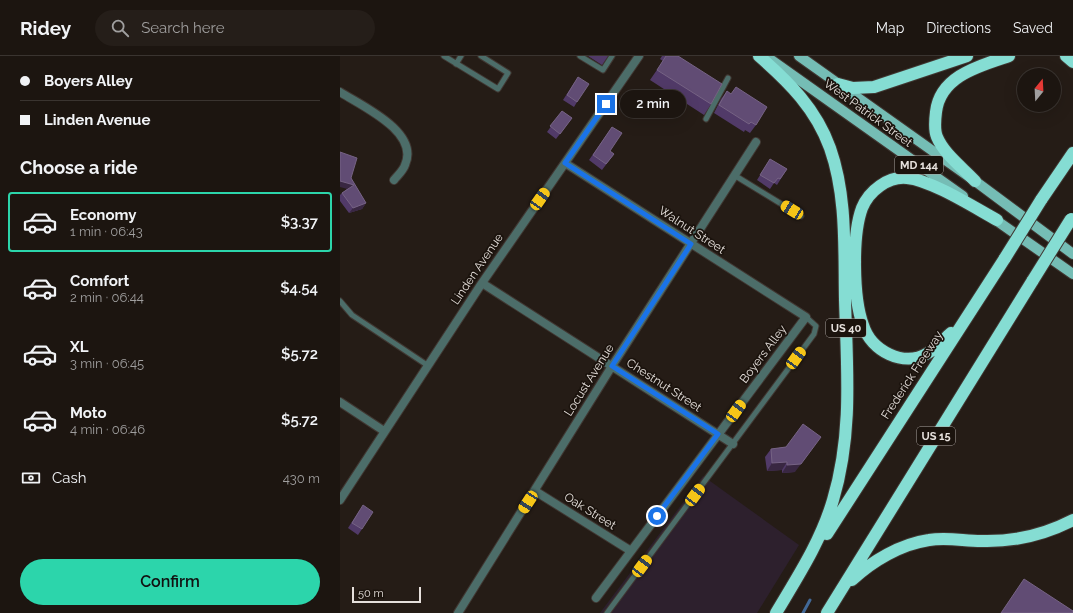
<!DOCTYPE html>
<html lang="en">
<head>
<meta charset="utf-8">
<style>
	body { margin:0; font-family:Raleway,sans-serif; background:#251e19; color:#f1f3f6; height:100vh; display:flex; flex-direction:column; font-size:15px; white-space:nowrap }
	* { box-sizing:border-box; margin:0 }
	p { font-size:13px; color:#a09f9f }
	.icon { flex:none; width:22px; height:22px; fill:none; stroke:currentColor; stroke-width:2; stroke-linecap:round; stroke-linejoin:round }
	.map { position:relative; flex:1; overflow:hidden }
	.panel { display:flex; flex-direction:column; background:#1c1510; width:340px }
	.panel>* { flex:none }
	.guide { display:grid; align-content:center; height:88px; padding:0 20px; background:#1c1510 }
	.needle { width:26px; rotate:18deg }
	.fabs { position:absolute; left:677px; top:12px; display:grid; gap:8px }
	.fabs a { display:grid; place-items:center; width:44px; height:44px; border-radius:50%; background:#1c1510; box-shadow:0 4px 16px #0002,0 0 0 1px #3a3430; font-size:20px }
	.scale { position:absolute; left:12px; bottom:10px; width:69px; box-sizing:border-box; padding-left:4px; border:2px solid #e6e0dc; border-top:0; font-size:11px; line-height:14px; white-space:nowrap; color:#e6e0dc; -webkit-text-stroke:3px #1b130d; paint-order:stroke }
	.end { position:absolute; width:18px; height:18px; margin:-9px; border:5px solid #1a73e8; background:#fff; box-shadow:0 0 0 2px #fff }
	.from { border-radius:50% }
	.bubble { position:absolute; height:28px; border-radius:14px; background:#1c1510; box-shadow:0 4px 16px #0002,0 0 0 1px #3a3430; font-size:13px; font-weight:600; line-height:28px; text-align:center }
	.car { position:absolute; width:12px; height:24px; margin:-12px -6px; border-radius:5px; box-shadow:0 0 3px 1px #0007; background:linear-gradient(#f5c518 24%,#345 0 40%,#f5c518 0 76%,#345 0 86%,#f5c518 0) }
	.guide b { display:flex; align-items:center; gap:14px; height:38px; font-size:15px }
	.guide b+b { border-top:1px solid #3a3430 }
	.guide i { width:10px; height:10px; background:#f1f3f6 }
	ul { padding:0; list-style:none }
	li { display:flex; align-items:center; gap:12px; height:60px; margin:0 8px 6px; padding:0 12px; border:2px solid transparent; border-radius:4px }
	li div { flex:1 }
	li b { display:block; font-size:15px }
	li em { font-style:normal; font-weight:600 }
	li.on { border-color:#2cd5ab }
	li>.icon { width:36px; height:36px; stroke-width:1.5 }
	h2 { padding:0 20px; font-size:18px; line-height:48px }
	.pay { display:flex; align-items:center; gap:10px; height:44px; padding:0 20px; font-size:15px }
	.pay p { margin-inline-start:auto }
	.button { display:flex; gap:8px; margin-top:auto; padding:8px 20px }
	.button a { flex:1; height:46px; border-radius:24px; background:#2cd5ab; color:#111; font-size:16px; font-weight:600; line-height:46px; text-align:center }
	header { display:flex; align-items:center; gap:24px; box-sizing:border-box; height:56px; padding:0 20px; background:#1c1510; border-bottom:1px solid #3a3430 }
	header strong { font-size:19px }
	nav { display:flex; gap:22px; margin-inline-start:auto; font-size:14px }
	.search { width:280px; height:36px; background:#251e19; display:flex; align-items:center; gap:10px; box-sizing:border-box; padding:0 14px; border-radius:22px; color:#a09f9f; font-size:15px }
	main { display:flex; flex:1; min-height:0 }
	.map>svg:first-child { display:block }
	.commercial { fill:#2d202d }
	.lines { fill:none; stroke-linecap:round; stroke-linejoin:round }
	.stream { stroke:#426997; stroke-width:3 }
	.service-casing { stroke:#403732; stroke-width:7 }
	.minor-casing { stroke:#403732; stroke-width:10 }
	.primary-casing { stroke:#403732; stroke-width:12 }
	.motorway-casing { stroke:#403732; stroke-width:14 }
	.service { stroke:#4c6d69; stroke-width:5 }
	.minor { stroke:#4c6d69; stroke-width:8 }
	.primary { stroke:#75bdb5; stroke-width:10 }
	.motorway { stroke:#85ddd3; stroke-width:12 }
	.motorway-bridge-casing { stroke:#403732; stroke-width:14; stroke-linecap:butt }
	.motorway-bridge { stroke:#85ddd3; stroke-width:12 }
	.wall { fill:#513a68 }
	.shaded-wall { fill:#392742 }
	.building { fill:#614c74; stroke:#766384 }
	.route { stroke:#1a73e8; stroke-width:5 }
	.labels { text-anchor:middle; stroke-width:3.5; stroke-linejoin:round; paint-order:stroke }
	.shield { fill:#1b130d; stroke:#a9a29e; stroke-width:1 }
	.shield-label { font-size:11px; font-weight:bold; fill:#e6e0dc }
	.street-label { font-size:12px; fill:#e6e0dc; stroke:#1b130d }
</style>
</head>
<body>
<header>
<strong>Ridey</strong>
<div class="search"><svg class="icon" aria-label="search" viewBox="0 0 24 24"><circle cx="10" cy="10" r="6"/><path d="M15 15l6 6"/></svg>Search here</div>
<nav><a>Map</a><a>Directions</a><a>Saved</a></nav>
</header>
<main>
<section class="panel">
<div class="guide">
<b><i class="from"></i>Boyers Alley</b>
<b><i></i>Linden Avenue</b>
</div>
<h2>Choose a ride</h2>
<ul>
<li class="on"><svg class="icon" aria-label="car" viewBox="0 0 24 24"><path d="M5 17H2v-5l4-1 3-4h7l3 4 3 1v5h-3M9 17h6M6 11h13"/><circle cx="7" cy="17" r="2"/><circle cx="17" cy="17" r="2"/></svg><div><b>Economy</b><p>1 min · 06:43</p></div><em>$3.37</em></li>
<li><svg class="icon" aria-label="car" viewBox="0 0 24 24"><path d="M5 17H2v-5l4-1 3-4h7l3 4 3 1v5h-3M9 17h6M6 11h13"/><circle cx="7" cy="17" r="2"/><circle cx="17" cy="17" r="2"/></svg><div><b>Comfort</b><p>2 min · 06:44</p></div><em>$4.54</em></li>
<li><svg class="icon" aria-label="car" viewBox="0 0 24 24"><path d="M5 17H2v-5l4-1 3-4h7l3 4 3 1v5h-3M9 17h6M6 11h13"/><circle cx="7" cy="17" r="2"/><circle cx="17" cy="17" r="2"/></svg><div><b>XL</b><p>3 min · 06:45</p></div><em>$5.72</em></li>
<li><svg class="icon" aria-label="car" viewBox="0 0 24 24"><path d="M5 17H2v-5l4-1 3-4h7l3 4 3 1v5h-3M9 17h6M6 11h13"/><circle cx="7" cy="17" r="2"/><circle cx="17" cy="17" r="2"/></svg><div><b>Moto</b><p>4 min · 06:46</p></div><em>$5.72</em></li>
</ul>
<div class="pay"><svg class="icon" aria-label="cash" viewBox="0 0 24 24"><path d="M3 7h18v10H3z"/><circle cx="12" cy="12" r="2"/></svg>Cash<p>430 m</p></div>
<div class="button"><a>Confirm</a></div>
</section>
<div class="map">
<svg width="733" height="557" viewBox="0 0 733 557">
	<rect width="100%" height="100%" fill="#251c16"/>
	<path class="commercial" d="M363,420L459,489L417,557H260Z"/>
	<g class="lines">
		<path class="stream" d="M463,557L470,544"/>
		<defs>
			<path id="service" d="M104,0L158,33L168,17L141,0
				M240,0L263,14L272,0
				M116,8L121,0
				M366,63L388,22
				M394,119L461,160
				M0,245L12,259L87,309
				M267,557L474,278L476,270L466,261"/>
			<path id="minor" d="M0,36C22,50 80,76 65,109C63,115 57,120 54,124
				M225,107L466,261L256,542
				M142,227L393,388
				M0,346L44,375
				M195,435L291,495
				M0,444L142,227L299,0
				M118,557L272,310L416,86"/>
			<path id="primary" d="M459,0L635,125L733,198
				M427,1L623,140
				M650,160L733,218"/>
			<path id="motorway" d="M419,0C449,26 476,53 490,92C507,140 504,193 505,244C507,313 513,377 493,444C481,485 458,520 436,557
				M726,0L733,6
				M498,28L513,32L534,31L627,0
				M635,125C623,112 604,98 597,81C594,74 595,64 596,56C600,20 639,10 669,0
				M701,144L733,97
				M611,277C604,283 597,292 588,297C564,312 531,295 523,269C513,242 512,179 522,152C529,135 548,120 567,122C591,124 635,152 657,164
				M487,478L665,202
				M512,524C532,505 561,488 589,484C607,481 624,485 641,485C673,486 704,479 733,464
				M487,557L693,224"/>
		</defs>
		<use href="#service" class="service-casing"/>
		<use href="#minor" class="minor-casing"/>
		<use href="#primary" class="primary-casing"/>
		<use href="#motorway" class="motorway-casing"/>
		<use href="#service" class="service"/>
		<use href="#minor" class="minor"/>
		<use href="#primary" class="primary"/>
		<use href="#motorway" class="motorway"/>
		<defs>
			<path id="motorway-bridge" d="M665,202L701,144
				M693,224L731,163"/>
		</defs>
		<use href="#motorway-bridge" class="motorway-bridge-casing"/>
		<use href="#motorway-bridge" class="motorway-bridge"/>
	</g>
	<path class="wall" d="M248,0H268L262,9Z
		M322,0H338L371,48L364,59L310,24L323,5L320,3Z
		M234,27L237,46L234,51L223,44Z
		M387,35L416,69L410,77L405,74L404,76L374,57L381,43Z
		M222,55L232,62L216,83L207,76Z
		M272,71L270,95L274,98L262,114L249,104Z
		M430,103L447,113L437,129L434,127L430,133L417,124Z
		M11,122L26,147L22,153L9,157L0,145V139L2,137L7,133Z
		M446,391L455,416L442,417V414L427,415L425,401L431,393Z
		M19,455L22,473L18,479L8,472Z"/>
	<path class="shaded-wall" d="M0,125L14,129L11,134L0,131Z
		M26,147L22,153L9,157L13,152Z
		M475,389L455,416L442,417L447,409Z
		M447,406L442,414L427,415L432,407Z"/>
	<path class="building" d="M326,0H338L382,28L371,48L317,14Z
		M238,21L249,28L237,46L227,39Z
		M396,31L427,51L416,69L411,66L409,68L379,49L387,35L391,38Z
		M222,55L232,62L220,78L210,70Z
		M272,71L282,77L270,95L274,98L266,108L253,99Z
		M0,96L17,102L11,122L26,147L13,152L2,137L14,129L0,125Z
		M430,103L447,113L440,123L438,122L434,127L420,119Z
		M463,368L481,381L461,408L447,409V406L432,407L431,393L446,391Z
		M23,449L33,456L22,473L12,467Z
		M684,523L733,555V557H661Z"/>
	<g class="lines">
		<path class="route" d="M266,48L225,107L351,188L272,310L378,378L317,460"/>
	</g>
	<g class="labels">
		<g class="shield">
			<rect x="555" y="100" width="48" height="18" rx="3"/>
			<rect x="486" y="263" width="40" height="18" rx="3"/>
			<rect x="577" y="371" width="38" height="18" rx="3"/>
		</g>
		<g class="shield-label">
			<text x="579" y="113">MD 144</text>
			<text x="506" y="276">US 40</text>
			<text x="596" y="384">US 15</text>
		</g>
		<g class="street-label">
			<text transform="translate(528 57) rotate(36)" y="4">West Patrick Street</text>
			<text transform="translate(352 174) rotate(33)" y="4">Walnut Street</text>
			<text transform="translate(137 213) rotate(-56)" y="4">Linden Avenue</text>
			<text transform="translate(423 298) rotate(-53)" y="4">Boyers Alley</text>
			<text transform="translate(572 319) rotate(-57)" y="4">Frederick Freeway</text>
			<text transform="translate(249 324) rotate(-58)" y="4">Locust Avenue</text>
			<text transform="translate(324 329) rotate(33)" y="4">Chestnut Street</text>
			<text transform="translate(250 455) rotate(32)" y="4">Oak Street</text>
		</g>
	</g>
</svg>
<div class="fabs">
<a><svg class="needle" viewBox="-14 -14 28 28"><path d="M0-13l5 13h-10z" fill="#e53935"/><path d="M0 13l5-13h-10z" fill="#a09f9f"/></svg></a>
</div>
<div class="scale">50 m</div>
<i class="end from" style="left:317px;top:460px"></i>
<i class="end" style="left:266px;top:48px"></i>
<div class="bubble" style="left:280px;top:34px;width:66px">2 min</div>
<i class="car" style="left:200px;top:143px;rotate:35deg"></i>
<i class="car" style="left:452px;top:154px;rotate:302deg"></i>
<i class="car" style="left:456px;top:302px;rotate:36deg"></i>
<i class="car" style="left:396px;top:355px;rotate:36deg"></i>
<i class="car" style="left:355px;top:439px;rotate:37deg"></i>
<i class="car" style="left:188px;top:446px;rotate:213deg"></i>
<i class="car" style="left:302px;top:510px;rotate:37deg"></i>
</div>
</main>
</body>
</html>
